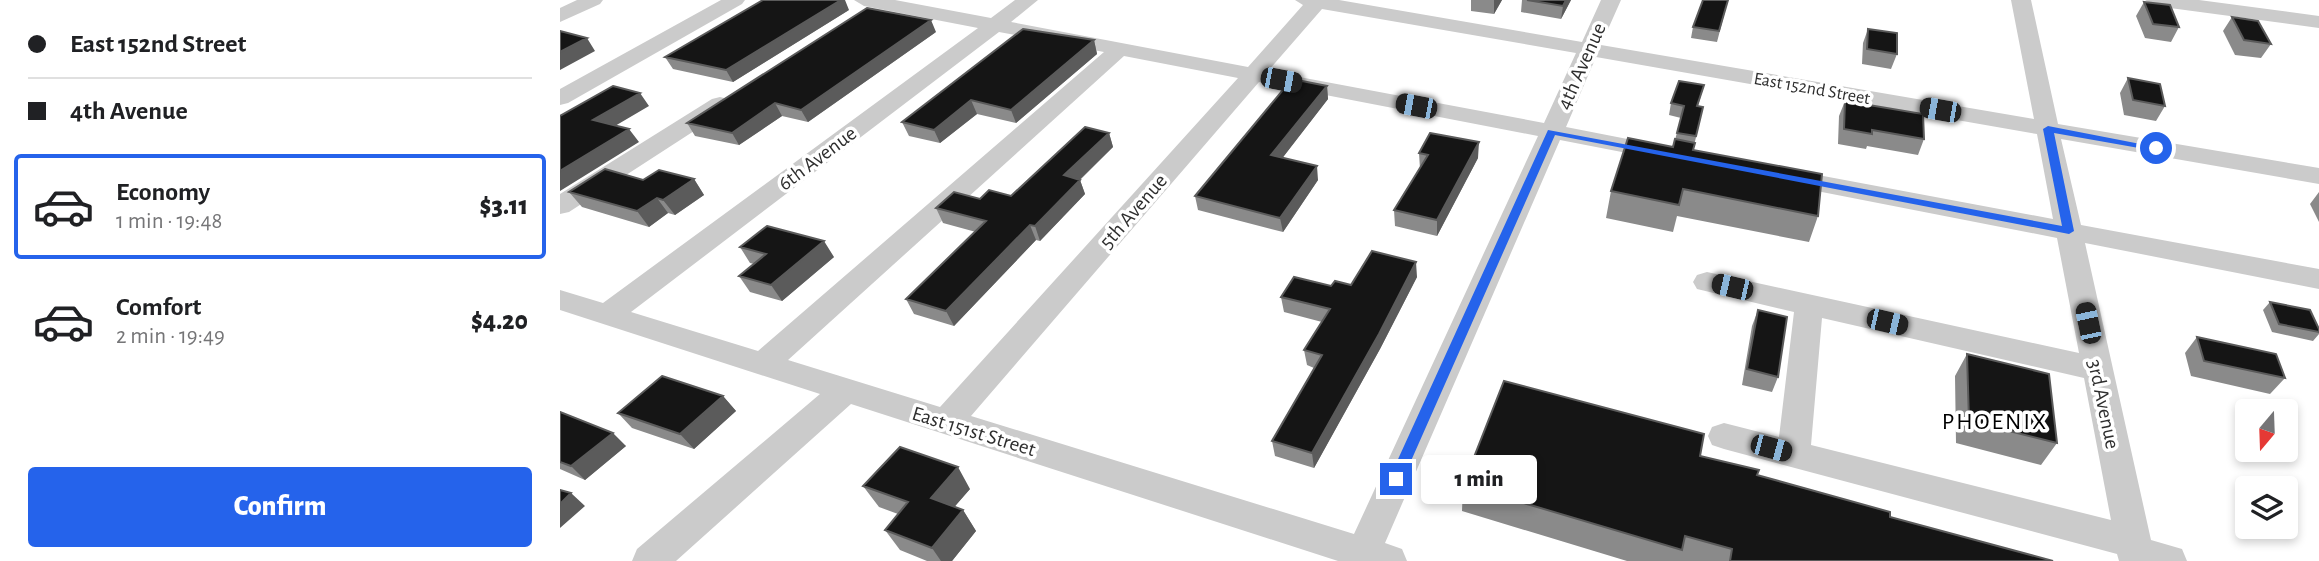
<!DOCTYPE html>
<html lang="en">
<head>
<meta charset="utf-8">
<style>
	body { margin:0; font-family:"Alegreya Sans",sans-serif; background:#f2f2f2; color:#202124; height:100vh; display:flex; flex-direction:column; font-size:26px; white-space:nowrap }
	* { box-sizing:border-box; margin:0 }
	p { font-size:23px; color:#757577 }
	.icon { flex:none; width:38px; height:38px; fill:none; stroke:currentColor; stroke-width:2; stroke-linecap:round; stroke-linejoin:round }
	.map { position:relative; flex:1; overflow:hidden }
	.details { display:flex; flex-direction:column; background:#fff; width:560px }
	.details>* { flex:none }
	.banner { display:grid; align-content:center; height:154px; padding:0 28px; background:#fff }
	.needle { width:46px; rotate:199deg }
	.buttons { position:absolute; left:1675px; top:399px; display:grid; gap:14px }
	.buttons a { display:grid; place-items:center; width:63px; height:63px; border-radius:7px; background:#fff; box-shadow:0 4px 10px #0003; font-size:35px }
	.end { position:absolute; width:32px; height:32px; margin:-16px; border:9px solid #2563eb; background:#fff; box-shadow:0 0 0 4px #fff }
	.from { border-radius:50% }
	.bubble { position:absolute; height:49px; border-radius:7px; background:#fff; box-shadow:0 4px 10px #0003; font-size:23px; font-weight:800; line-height:49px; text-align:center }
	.car { position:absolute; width:21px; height:42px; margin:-21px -10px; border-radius:9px; box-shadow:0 0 5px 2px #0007; background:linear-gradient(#222 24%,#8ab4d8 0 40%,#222 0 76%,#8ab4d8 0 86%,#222 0) }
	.banner b { display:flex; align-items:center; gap:24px; height:66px; font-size:26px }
	.banner b+b { border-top:2px solid #e0e0e0 }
	.banner i { width:18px; height:18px; background:#202124 }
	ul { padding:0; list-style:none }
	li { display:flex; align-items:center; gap:21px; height:105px; margin:0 14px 10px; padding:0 14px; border:4px solid transparent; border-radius:7px }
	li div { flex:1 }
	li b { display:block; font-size:26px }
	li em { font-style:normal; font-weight:800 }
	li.selected { border-color:#2563eb }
	li>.icon { width:63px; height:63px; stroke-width:1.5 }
	.action { display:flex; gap:14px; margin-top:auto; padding:14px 28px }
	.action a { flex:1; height:80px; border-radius:7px; background:#2563eb; color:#fff; font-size:28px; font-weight:800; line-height:80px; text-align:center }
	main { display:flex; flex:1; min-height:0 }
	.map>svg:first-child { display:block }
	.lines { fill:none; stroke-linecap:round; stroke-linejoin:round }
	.minor { fill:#cbcbcb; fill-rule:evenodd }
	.wall { fill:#8a8a8a }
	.shaded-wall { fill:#5b5b5b }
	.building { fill:#151515; stroke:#5b5b5b; stroke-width:2 }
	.route { fill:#2563eb }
	.labels { text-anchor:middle; stroke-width:7; stroke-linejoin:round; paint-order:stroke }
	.far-street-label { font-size:18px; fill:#2e2e2e; stroke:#fff }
	.street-label { font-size:21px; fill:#2e2e2e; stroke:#fff }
	.quarter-label { font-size:24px; letter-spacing:2px; fill:#000; stroke:#fff }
</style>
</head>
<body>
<main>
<section class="details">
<div class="banner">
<b><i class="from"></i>East 152nd Street</b>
<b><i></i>4th Avenue</b>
</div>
<ul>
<li class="selected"><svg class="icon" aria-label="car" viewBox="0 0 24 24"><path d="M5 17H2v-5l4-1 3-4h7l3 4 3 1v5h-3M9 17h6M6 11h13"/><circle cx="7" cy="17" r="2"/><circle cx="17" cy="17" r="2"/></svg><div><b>Economy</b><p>1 min · 19:48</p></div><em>$3.11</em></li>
<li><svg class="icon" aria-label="car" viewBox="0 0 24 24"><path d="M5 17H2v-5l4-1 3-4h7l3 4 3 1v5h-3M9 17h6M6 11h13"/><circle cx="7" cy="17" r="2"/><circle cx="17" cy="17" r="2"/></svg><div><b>Comfort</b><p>2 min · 19:49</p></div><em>$4.20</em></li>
</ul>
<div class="action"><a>Confirm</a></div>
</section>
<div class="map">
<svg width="1759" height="561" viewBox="0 0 1759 561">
	<rect width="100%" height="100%" fill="#fff"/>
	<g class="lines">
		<path class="minor" d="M17,0H43L40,4L0,22V8Z
			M161,0H185L182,4L8,103L0,105V89Z
			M294,0H335L431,18L455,0H478L451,22L688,67L743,5L735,0H779L1022,42L1041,0H1061L1041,45L1474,119L1451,0H1471L1498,124L1759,168V184L1501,139L1521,225L1759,269V289L1525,243L1591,540L1622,549L1627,561H1559L1557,554L1164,449L1152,445L1148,436L1152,427L1164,423L1219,437L1234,312L1137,289L1133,282L1137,275L1147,272L1519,353L1497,238L1226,185L1217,182L1214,177L1217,172L1226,169L1493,219L1477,134L1036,57L1006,127L1103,146L1112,148L1115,153L1112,158L1103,160L1000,140L825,543L842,549L847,561H778L291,404L116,561H72L77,549L260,394L0,310V290L43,303L418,28L304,6ZM762,9L1016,53L984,123L708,71ZM439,32L544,52L198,351L71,312ZM564,56L678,78L380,407L228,360ZM699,82L978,136L794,534L411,416ZM1262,318L1524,378L1551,520L1251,445Z
			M1585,0H1639L1759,16V28L1595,6Z
			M160,97L168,99L171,104L168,109L9,212L0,214V194L152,99Z"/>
	</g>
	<path class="wall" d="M911,0H942L934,14L911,11Z
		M962,0H1011L1001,19L961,12Z
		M1168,0L1157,42L1131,38L1133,27Z
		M1584,2L1619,27L1611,42L1585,38L1576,16Z
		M289,10L173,82L113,69L105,57Z
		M1672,17L1711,44L1701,58L1675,55L1663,31Z
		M1308,29L1337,54L1331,69L1302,64L1303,43Z
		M376,32L248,122L222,116L179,145L135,136L127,123Z
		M534,40L537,54L456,123L417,114L380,143L349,136L342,122Z
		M1568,78L1605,106L1596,121L1564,115L1560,93Z
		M1144,85L1138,106L1143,107L1133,150L1258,216L1249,242L1117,216L1113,232L1046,218L1051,191L1113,147L1121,118L1109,115L1111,103Z
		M767,86L768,99L722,158L758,180L723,232L638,210L635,196Z
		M1285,101L1364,139L1358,155L1307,146L1306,149L1278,144L1279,116Z
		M549,133L553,147L520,180L525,194L480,241L476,240L394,326L354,314L346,299L416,232L383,223L376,208L420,199L451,196Z
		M859,153L918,158L877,236L835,226L834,210L860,169Z
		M134,179L144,195L115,215L108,213L89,227L22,207L9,192L83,180Z
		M1759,192V222L1750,204Z
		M180,247L274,257L222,301L190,292L179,276L194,264L190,263Z
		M857,277L820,349L754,468L715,456L712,441L754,368L747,365L744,350L762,322L724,312L721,297L771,286Z
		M1710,302L1759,329V334L1753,341L1712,332L1703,310Z
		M1198,310L1218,377L1212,392L1182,385L1192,326Z
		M1637,337L1725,378L1710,394L1631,376L1625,353Z
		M1407,354L1497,443L1481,465L1396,443L1395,376Z
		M163,396L176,411L134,449L72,428L58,413Z
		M0,412L66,446L25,480L0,469Z
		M1197,475L1330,517L1493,561H1067L902,511L903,485Z
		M303,486L410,489L394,507L403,510L416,531L392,561H367L340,550L325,530L338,514L319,507Z"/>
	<path class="shaded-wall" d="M281,0H285L289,10L173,82L166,70Z
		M934,0H942L934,14Z
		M1006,0H1011L1001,19L1003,6Z
		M371,20L376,32L248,122L241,110Z
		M27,38L35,51L0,70V52Z
		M534,40L537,54L456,123L451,110Z
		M767,86L768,99L714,169L711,155Z
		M80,93L89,106L43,133L33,120Z
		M411,100L417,114L380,143L374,130Z
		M215,103L222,116L179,145L172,133Z
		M69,129L79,142L0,191V171Z
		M549,133L553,147L509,190L504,175Z
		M919,142L918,158L877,236V220Z
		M757,166L758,180L723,232L720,218Z
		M134,179L144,195L115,215L103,200Z
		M520,180L525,194L480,241L475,226Z
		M97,198L108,213L89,227L77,211Z
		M470,225L476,240L394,326L386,311Z
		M264,241L274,257L222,301L211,285Z
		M856,262L857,277L820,349L754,468L752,453Z
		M163,396L176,411L134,449L120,434Z
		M53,433L66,446L25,480L11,466Z
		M398,467L410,489L384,519L371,498Z
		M11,493L25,506L0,528V504Z
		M403,510L416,531L392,561H381L372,548Z"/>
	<path class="building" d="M203,0H281L166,70L105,57Z
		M967,0H1006L1003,6Z
		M1143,0H1168L1159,31L1133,27Z
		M1584,2L1610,5L1619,27L1593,24Z
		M307,8L371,20L241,110L215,103L172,133L127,123Z
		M1672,17L1698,21L1711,44L1684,40Z
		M463,29L534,40L451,110L411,100L374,130L342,122Z
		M1308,29L1337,33V54L1307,49Z
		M0,31L27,38L0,52Z
		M1568,78L1600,84L1605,106L1573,100Z
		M732,79L767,86L711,155L757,166L720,218L635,196Z
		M1119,81L1144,85L1137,106L1143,107L1136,136L1117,133L1124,106L1111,103Z
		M53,86L80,93L33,120L69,129L0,171V116Z
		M1285,101L1363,114L1364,139L1312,130V134L1284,129Z
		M525,127L549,133L504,175L520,180L475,226L470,225L386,311L346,299L426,221L376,208L394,192L420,199L429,190L451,196Z
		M870,133L919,142L877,220L834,210L868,155L859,153Z
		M1068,138L1113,147L1115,139L1135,143L1133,150L1262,174L1258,216L1123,189L1119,205L1051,191Z
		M45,169L83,180L99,170L134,179L103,200L97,198L77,211L9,192Z
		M207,226L264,241L211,285L179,276L206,254L180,247Z
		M812,251L856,262L819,334L752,453L712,441L762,355L744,350L770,309L721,297L734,277L771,286L775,281L791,285Z
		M1710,302L1750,310L1759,329V332L1719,324Z
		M1198,310L1227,317L1218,377L1187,369Z
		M1637,337L1716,354L1725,378L1644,361Z
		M1407,354L1489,374L1497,443L1409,421Z
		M102,376L163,396L120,434L58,413Z
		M944,381L1144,434L1140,456L1199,470L1197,475L1330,512V517L1493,561H1170L1172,549L1125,536L1122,550L903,485Z
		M0,412L53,433L11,466L0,462Z
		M340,447L398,467L371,498L403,510L372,548L325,530L348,502L303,486Z
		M0,490L11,493L0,504Z"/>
	<path class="route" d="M1488,126L1601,148L1596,151L1494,133L1514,231L1509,234L995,135L843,479L836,485L831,483L829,479L988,130L1502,226L1483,129Z"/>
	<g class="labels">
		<g class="far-street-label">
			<text transform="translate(1252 88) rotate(10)" y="6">East 152nd Street</text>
		</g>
		<g class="street-label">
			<text transform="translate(1021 66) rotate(-66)" y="7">4th Avenue</text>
			<text transform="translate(257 158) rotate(-37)" y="7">6th Avenue</text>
			<text transform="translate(573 211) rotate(-49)" y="7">5th Avenue</text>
			<text transform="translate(1544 404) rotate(78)" y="7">3rd Avenue</text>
			<text transform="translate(414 431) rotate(17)" y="7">East 151st Street</text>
		</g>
		<g class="quarter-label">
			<text x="1435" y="429">PHOENIX</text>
		</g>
	</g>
</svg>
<div class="buttons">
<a><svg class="needle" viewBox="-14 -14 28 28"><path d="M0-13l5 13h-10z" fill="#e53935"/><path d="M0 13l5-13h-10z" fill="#757577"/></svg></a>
<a><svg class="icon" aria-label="layers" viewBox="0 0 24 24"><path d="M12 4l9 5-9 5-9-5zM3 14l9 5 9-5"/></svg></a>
</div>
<i class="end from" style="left:1596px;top:148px"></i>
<i class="end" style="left:836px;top:479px"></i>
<div class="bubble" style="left:861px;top:455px;width:116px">1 min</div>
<i class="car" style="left:721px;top:80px;rotate:101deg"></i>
<i class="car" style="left:856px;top:106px;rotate:281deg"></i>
<i class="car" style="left:1380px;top:110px;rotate:280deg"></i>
<i class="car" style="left:1172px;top:287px;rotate:283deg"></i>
<i class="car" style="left:1327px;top:322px;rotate:103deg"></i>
<i class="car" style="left:1528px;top:323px;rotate:348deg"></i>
<i class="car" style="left:1211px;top:448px;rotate:105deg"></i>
</div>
</main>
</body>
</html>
